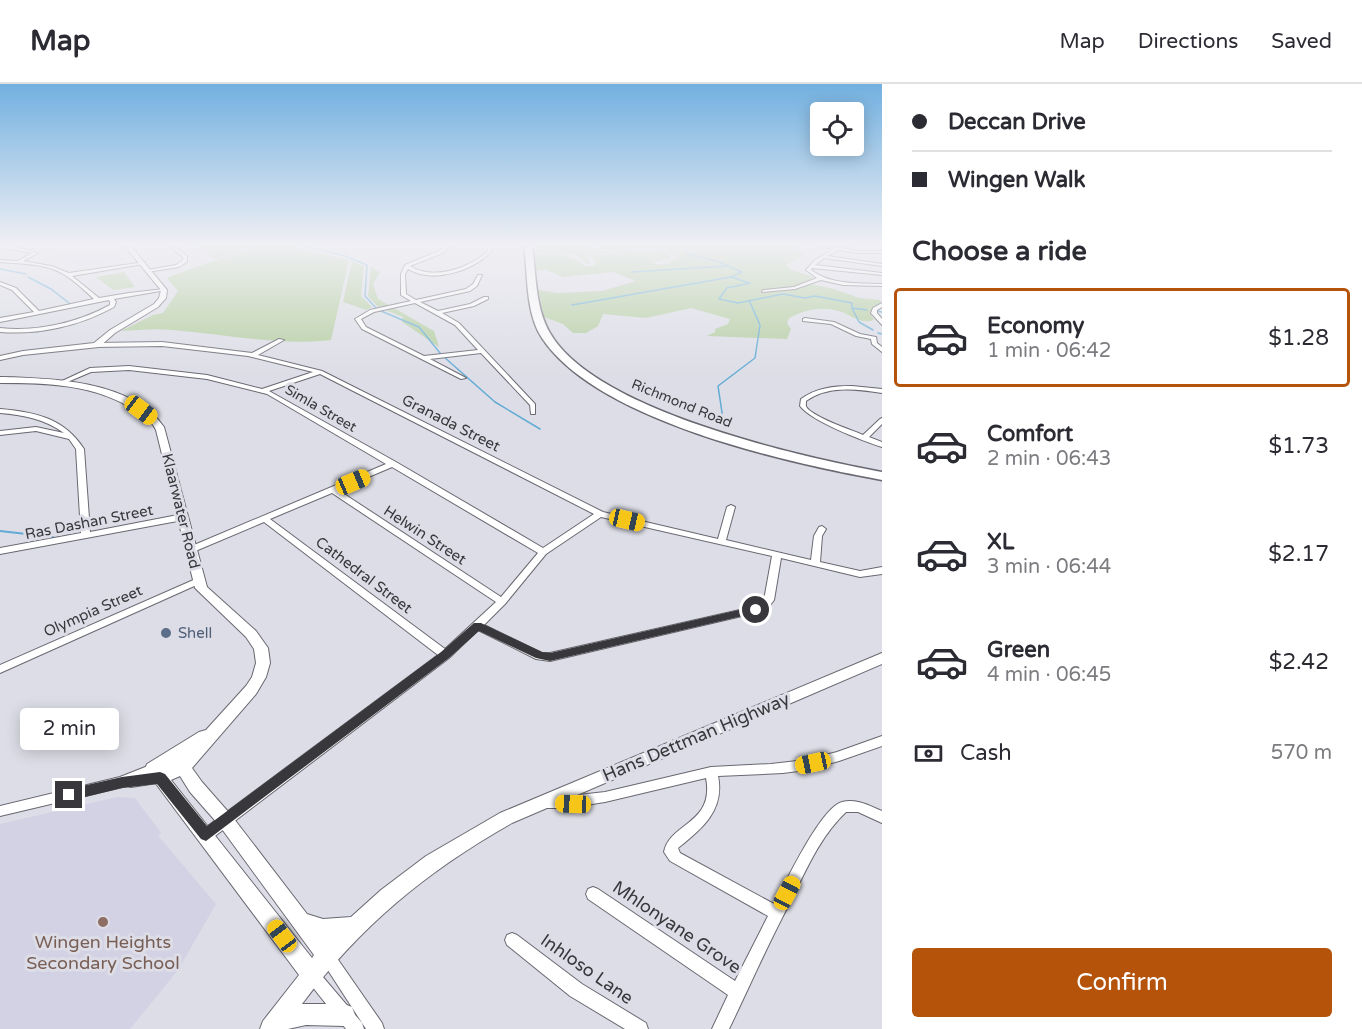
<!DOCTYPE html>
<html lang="en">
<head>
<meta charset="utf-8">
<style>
	body { margin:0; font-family:"Varela Round",sans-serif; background:#f2f2f3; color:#2b2b33; height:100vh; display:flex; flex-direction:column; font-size:22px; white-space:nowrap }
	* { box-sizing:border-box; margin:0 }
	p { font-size:20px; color:#7c7c81 }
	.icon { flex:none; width:33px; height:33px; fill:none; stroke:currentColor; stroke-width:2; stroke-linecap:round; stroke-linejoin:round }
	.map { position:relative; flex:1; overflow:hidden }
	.panel { display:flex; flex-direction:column; background:#fff; width:480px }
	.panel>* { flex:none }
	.top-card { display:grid; align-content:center; height:132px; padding:0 30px; background:#fff }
	.fabs { position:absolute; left:810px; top:18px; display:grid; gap:12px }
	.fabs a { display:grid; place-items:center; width:54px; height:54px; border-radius:6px; background:#fff; box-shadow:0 3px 15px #0003; font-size:30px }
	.end { position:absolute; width:27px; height:27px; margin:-14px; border:8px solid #38383c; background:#fff; box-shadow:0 0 0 3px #fff }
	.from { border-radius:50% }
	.bubble { position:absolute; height:42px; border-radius:6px; background:#fff; box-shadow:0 3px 15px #0003; font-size:20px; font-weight:600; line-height:42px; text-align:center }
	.car { position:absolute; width:18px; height:36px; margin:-18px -9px; border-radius:8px; box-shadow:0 0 4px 2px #0007; background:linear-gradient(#f5c518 24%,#345 0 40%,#f5c518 0 76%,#345 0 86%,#f5c518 0) }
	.top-card b { display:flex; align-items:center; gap:21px; height:57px; font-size:22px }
	.top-card b+b { border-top:2px solid #e1e1e2 }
	.top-card i { width:15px; height:15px; background:#2b2b33 }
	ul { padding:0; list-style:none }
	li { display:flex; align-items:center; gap:18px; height:99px; margin:0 12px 9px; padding:0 18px; border:3px solid transparent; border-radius:6px }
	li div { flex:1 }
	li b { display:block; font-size:22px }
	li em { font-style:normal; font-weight:600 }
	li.current { border-color:#b45309 }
	li>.icon { width:54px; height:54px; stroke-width:1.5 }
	h2 { padding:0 30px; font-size:27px; line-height:72px }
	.pay { display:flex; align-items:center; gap:15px; height:66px; padding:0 30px; font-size:22px }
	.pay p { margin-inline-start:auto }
	.primary-button { display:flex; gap:12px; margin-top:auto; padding:12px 30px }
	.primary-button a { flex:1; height:69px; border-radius:6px; background:#b45309; color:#fff; font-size:24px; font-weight:600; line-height:69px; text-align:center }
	header { display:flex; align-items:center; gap:36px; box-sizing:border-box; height:84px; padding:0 30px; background:#fff; border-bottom:2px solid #e1e1e2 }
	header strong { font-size:28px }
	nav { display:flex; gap:33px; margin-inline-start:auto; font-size:21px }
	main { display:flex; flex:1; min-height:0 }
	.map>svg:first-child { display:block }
	.built { fill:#d3d2e4 }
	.green { fill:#b4cea0 }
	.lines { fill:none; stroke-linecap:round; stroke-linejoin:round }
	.stream-far1 { stroke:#61abd4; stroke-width:1.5 }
	.stream { stroke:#61abd4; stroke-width:2 }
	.minor-casing { stroke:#696871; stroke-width:2 }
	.tertiary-casing { stroke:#696871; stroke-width:2 }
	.trunk-casing { stroke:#696871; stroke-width:3 }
	.minor { fill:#fff; fill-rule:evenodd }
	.tertiary { fill:#fff; fill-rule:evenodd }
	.trunk { fill:#fff; fill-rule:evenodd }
	.route { fill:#38383c }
	.service-dot { fill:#5c6f8a; stroke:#dddde7; stroke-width:2 }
	.education-dot { fill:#8d6e63; stroke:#dddde7; stroke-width:2 }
	.labels { text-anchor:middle; stroke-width:6; stroke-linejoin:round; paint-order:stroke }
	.far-street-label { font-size:14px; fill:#38383c; stroke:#dddde7 }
	.street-label { font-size:15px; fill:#38383c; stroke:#dddde7 }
	.service-label { font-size:15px; fill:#4e5e75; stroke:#dddde7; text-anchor:start }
	.near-street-label { font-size:18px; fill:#38383c; stroke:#dddde7 }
	.near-education-label { font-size:18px; fill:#785e54; stroke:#dddde7 }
</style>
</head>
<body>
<header>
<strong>Map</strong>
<nav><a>Map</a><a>Directions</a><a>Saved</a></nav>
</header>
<main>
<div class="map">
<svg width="882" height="945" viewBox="0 0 882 945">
	<rect width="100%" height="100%" fill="#dddde7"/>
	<path class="built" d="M49,160H123L135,174L80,182L51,174L53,172L39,171L40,165Z
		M117,713L135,714L161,749L158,751L160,754L216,820L178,886L130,945H0V740Z"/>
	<path class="green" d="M195,160H259L215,175Z
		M262,160H281L349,176L331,256C280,262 223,250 172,246C155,244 138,246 121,247L153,231L163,229L178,207L167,194L171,192Z
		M535,160H572L615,169L585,171L591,179L588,180L574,170L539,169Z
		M591,160H614L634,167H663L671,172V174L653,178L658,181L670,179L671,176L678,174C657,158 637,173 620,160H786L798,164L805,170L786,181L790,185L813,193L805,199L834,205L859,214L880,216L882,220L873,224L870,229L874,236C861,241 852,231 839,227C820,222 805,226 789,234L787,239L791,245L787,255L707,252L715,248V245L728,240L730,235L691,224L646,234L603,230L598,242L586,249H573L563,240L544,233L538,206L558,209L602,207L636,197L613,188L563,193L545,185L535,187L533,170C551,172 572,167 584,182H593L596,179L590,172L621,169Z
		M352,177L364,182L361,212L372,223L366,226L343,218Z
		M371,183L380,188L373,200L378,215L434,247L439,263L402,238L403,233L378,223L368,212Z
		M124,188L135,203L113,206L96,193Z"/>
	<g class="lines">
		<path class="stream-far1" d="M296,160L345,172L367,181L365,212L377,225
			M685,160L686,169L719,178L742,188L731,193L750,199L727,204L719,215L738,219L783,210L805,214L815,212L852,219V224L867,226
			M0,185L26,190
			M632,188L727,182
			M28,193L51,205L69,219
			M572,221L731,193
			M852,224L859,238L873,246
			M381,227L419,243L440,269
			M877,227L882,228
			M878,249L882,250
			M444,273L495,318L540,345
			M723,335L718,302L755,274L760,241L749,216"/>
		<path class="stream" d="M0,447L53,453"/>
		<defs>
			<path id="minor" d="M8,160H12L11,162L38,169L23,177L51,182L69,189L145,178L143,180L72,192L99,214L129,209L164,205L166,206L114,215L116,218L114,223C80,242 39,251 0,248V244C37,248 77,239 110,221V218L109,216L0,238V234L34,228L12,206L0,201V198L16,204L39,227L94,215C85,207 76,198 65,191C46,179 22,180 0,178V176L18,177L32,169L6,164Z
				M167,160H171L187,172V178L179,183L147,188V186L176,181L183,176V173Z
				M447,160H451L443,169L410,182C434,197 469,184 488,167L487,160H491L492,167C473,187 433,200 408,185L405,190L406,210L416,216L466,205L473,200L478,191H482L477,202L470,207L420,218L438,227L470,220L484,213H488V215L474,222L442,229L459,239L535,320V330H531L530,321L481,269L430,275L466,294L461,295L362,245L355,235L370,226L411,217L401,211V190L405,181L439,167ZM415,219L455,241L478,266L424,272L366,243L361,235L374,228Z
				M810,160C819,159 827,163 836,163C842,163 849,160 856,160L843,164L856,167H882V169H856L839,166L827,172L882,180V182L824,174L815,181L882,189V191L812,184L811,186C831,201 858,199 882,200V202L843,201L821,196L795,205L762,208V207L764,206L794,203L817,194L806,186L815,176L834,165Z
				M882,219V223L877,226V229L882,235V241L871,229L873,224Z
				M805,234L834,238L860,250L876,253L877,259L882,263V268L872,260L871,255L856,252L831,240L803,237V235Z
				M279,255L284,256L258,271L322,287L603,428L718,455L727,423L731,421L735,423L726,456L811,476L814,452L819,443L822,442L826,445L822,452L820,478L860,487L882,483V490L860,493L781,474L774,516L768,524L759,528L550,577L536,575L478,546L449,574L211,755L206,757L201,755L199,751L201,747L438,571L264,438L193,468H187L186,466L187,464L386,380L267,310L207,295L129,286L91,288L65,299L60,298L90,284L129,282L207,291L262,305L313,288L248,272L162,262L96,263L93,261L96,259L162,258L252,269ZM320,290L594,430L543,464L396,378L269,307ZM392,383L538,469L501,513L338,406ZM332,409L496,518L445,565L270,435ZM601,433L772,472L764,516L762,520L753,523L550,569H542L484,541L505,520L546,470Z
				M852,302L882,305V309C857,305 828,301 806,317C806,322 805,322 809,326C823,337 847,344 863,351L880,335L882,334V340L869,353L882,358V363C863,357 811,337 800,322L801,315C816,304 833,302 852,302Z
				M0,325C35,328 64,334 84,365L90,448L183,430L187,433L183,436L0,470V464L81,449L76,365L69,355L36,347L0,351V347L36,343L64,349C45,335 23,331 0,329Z
				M198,494L203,497L201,499L0,589V581Z
				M882,652V662L839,677L806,686L783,689L718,692C725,726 702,745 678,764L680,769L774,820C785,800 821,723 842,718C856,714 870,722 882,727V739L858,728H846C816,756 801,799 782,834C763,871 747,908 729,945H712L728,911L588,815L586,810L588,805L593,803L598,805L735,897L768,832L670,777L664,768C669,739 715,740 706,694L605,718L567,724H548L543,723L542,719L543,715L605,708L711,683L771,680L806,676L837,668Z
				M153,680L157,682L159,685L157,688L154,690L160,689L164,690L166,694L164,698L131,703L127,702L0,732V722L120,693Z
				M512,849L517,851L582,900L646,939L648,945H625L570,912L507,861L505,856L507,851Z
				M327,865L332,867L382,939L384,945H366L322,877L319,872L322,867Z
				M312,883L317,886L362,939L364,945H346L307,896L304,891L307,886Z"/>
			<path id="tertiary" d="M123,160H129L167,206L166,214L158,223L115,249L99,263L23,271L0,276V272L23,267L94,259L110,246L154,220L159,214L161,206Z
				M0,293C50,294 132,296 164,343L207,503L256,547L268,564L270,579L266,593L256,610L192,684L202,698L231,731L307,830L323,835L351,833L381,806L426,772L500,729L882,569V580L512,739C427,787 360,842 302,920H344L352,923L355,931L352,939L344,942L306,941L288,945H260L263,937L299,891L145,685L147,680L199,648L206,646L246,602L252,593L256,579L254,565L246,553L195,504L156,346C152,337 144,332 136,327C95,300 48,299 0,299ZM180,692L190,708L219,741L314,871L312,874L171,696Z"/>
			<path id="trunk" d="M524,160H532C536,189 535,224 550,249C595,327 798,372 882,388V396C789,379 597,337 542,254C525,228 528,189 524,160Z"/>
		</defs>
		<use href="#minor" class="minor-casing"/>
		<use href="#tertiary" class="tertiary-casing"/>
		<use href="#trunk" class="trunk-casing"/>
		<use href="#minor" class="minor"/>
		<use href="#tertiary" class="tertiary"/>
		<use href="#trunk" class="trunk"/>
	</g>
	<linearGradient id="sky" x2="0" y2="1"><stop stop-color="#72b0e0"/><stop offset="0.55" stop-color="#f0f0f4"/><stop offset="1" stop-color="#f0f0f4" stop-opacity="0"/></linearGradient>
	<rect width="882" height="292" fill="url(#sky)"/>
	<path class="route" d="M756,522L760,523V528L550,577L536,574L479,547L449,574L206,757L201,755L157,700L122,704L69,717L64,715L62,711L64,707L69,705L122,693L160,688L165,690L207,742L441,568L474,539H481L542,568L550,569Z"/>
	<circle class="service-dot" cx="166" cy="549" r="6"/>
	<circle class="education-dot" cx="103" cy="838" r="6"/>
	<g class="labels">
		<g class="far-street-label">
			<text transform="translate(682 319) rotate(22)" y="5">Richmond Road</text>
			<text transform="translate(321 324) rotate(30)" y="5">Simla Street</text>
		</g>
		<g class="street-label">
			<text transform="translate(451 339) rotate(27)" y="5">Granada Street</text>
			<text transform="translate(181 427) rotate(76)" y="5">Klaarwater Road</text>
			<text transform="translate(89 438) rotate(-11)" y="5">Ras Dashan Street</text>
			<text transform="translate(425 451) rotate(33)" y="5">Helwin Street</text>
			<text transform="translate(364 491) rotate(37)" y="5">Cathedral Street</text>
			<text transform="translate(93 527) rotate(-24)" y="5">Olympia Street</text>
		</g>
		<g class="service-label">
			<text x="178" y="554">Shell</text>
		</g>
		<g class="near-street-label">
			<text transform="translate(696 653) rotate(-23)" y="6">Hans Dettman Highway</text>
			<text transform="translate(677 843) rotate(34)" y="6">Mhlonyane Grove</text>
			<text transform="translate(587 885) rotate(35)" y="6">Inhloso Lane</text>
		</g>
		<g class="near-education-label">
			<text x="103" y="864">Wingen Heights<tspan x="103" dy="21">Secondary School</tspan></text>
		</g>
	</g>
</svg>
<div class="fabs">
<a><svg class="icon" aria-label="locate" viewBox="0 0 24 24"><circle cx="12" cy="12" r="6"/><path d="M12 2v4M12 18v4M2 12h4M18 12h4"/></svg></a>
</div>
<i class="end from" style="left:756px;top:526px"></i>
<i class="end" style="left:69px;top:711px"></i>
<div class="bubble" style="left:20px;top:624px;width:99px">2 min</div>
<i class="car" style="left:141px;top:326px;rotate:127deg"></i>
<i class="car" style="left:353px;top:398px;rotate:67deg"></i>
<i class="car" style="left:627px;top:436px;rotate:103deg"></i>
<i class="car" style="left:813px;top:679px;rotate:258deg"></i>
<i class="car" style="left:573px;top:720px;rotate:272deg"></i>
<i class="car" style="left:787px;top:809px;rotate:28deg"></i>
<i class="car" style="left:282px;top:852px;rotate:323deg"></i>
</div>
<section class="panel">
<div class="top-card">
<b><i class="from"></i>Deccan Drive</b>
<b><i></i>Wingen Walk</b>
</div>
<h2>Choose a ride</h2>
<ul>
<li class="current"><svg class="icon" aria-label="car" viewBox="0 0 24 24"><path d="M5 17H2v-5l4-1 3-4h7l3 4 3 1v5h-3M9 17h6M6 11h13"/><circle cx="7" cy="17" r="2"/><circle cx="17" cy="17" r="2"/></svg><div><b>Economy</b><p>1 min · 06:42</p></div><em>$1.28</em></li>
<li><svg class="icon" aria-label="car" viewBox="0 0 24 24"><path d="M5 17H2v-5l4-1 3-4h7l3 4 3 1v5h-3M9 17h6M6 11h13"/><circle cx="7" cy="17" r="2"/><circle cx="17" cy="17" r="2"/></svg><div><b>Comfort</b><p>2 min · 06:43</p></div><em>$1.73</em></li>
<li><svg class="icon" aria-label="car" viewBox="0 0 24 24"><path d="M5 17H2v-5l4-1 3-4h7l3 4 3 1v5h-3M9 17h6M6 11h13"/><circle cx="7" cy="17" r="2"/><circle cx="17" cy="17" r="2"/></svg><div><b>XL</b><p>3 min · 06:44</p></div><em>$2.17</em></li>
<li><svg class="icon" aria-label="car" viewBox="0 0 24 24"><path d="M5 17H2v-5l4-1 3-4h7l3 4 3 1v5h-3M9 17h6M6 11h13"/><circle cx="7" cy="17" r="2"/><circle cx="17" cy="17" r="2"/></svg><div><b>Green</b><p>4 min · 06:45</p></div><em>$2.42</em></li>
</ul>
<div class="pay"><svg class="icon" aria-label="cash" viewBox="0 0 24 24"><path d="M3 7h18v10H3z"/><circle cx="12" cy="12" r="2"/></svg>Cash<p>570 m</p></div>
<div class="primary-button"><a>Confirm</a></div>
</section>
</main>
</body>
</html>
